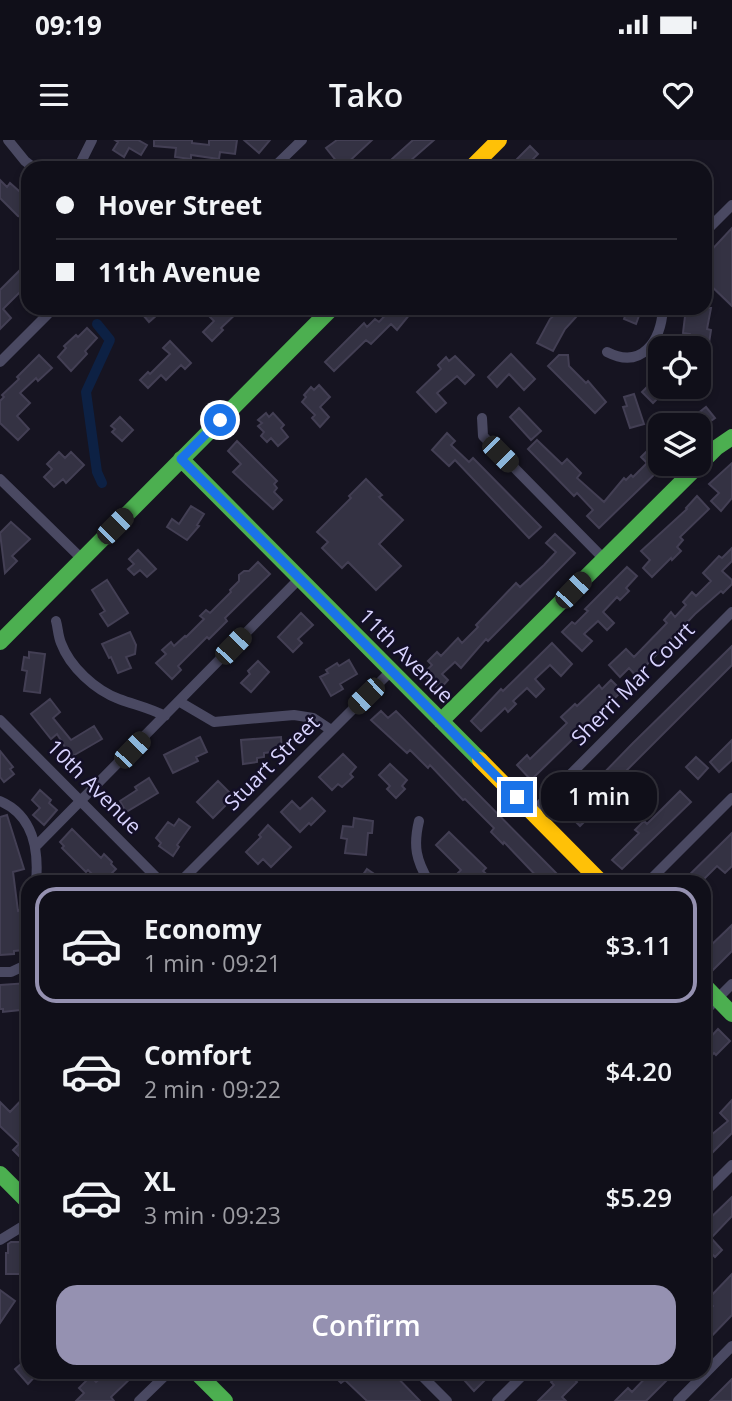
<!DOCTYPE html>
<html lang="en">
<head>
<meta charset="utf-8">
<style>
	body { margin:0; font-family:"Open Sans",sans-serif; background:#1e1d26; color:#f1f3f6; height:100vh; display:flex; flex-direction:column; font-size:26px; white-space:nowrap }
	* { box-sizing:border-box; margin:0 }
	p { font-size:23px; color:#9c9ca2 }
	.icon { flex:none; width:38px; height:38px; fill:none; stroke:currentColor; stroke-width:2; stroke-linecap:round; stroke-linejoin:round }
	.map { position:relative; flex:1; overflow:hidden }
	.details { position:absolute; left:21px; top:735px; width:690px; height:504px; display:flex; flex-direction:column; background:#100f19; border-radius:21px; box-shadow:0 4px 10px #0003,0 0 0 2px #302f38 }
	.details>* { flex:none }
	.hud { position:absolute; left:21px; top:21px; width:691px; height:154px; border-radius:21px; box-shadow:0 4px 10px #0003,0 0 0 2px #302f38; display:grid; align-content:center; height:154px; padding:0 35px; background:#100f19 }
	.fabs { position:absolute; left:648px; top:196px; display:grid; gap:14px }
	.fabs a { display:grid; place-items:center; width:63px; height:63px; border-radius:14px; background:#100f19; box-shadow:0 4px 10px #0003,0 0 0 2px #302f38; font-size:35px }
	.end { position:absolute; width:32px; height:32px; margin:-16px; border:9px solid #1a73e8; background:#fff; box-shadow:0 0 0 4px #fff }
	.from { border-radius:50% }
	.bubble { position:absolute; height:49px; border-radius:21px; background:#100f19; box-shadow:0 4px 10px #0003,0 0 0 2px #302f38; font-size:23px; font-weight:600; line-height:49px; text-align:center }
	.car { position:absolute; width:21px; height:42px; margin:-21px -10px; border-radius:9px; box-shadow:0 0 5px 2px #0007; background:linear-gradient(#222 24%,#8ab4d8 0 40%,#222 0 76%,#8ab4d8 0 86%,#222 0) }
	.hud b { display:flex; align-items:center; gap:24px; height:66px; font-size:26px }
	.hud b+b { border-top:2px solid #302f38 }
	.hud i { width:18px; height:18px; background:#f1f3f6 }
	ul { padding:12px 0 0; list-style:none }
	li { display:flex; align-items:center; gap:21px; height:116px; margin:0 14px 10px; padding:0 21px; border:4px solid transparent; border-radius:21px }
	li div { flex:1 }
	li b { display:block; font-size:26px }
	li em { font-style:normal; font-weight:600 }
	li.selected { border-color:#9591b1 }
	li>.icon { width:63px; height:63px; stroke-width:1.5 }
	.action { display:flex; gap:14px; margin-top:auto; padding:14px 35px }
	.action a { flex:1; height:80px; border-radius:21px; background:#9591b1; color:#fff; font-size:28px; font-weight:600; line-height:80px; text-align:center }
	.status { display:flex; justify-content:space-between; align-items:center; height:49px; padding:0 35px; background:#100f19; direction:ltr }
	.status svg { height:19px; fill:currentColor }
	header { display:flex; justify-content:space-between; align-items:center; height:91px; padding:0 35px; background:#100f19; font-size:32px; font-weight:600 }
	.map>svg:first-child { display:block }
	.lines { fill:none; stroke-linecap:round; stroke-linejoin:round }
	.canal { stroke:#0d2144; stroke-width:10 }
	.building { fill:#343243; stroke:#433f54; stroke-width:2 }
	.street { stroke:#4a4962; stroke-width:10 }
	.fast { stroke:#4caf50; stroke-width:16 }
	.slow { stroke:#ffc107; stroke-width:16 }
	.route { stroke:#1a73e8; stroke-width:9 }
	.labels { text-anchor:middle; stroke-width:5; stroke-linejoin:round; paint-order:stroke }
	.street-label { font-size:21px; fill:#d9d4ff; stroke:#130f26 }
</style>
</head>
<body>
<div class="status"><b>09:19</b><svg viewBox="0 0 49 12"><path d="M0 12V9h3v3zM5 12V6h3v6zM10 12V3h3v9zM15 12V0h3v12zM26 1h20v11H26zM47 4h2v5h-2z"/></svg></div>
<header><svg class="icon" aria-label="menu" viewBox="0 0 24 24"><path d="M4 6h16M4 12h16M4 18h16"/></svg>Tako<svg class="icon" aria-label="heart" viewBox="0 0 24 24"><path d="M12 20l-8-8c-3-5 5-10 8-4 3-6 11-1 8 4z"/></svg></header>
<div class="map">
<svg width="732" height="1261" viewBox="0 0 732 1261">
	<rect width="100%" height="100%" fill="#161421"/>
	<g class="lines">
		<path class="canal" d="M97,184L110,200L86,252L97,332L102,343"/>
	</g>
	<path class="building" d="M115,0H138L147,5L141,15L129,8L124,17L113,10L118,2Z
		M154,0H192V3L209,5V0H237L235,14L220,12L219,19L191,15V19L175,17L176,8L154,6Z
		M244,0H270L259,13Z
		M337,0H372L342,28L326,8Z
		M413,0H434L402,28H382Z
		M530,6L538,14L533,19L542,28H525L517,19Z
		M0,40L7,47L10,43L28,59V79L18,76L0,58Z
		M732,88V166L705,140V117Z
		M21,129L28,136V144L3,169L11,178L0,189V150Z
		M137,168H165L149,182Z
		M213,168H242L221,188L223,190L212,201L203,192L214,181L207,174Z
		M392,168H415L397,190L391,184L371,204L366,200L334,231L325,222L364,183L367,187L375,179L379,182Z
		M562,168H581L574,175L576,177L565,189L553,211L537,203L550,179Z
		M606,168H637L636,171L640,173L636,184L624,179L625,176Z
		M686,168H711L707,189L711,190L709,203L689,200L690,194L683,193Z
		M87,188L97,198L85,211L87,214L71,231L58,217L66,208L64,206L76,195L78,197Z
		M170,201L191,223L185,229L181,225L166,240L161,235L148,248L140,240L148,232L150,234L170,214L163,208Z
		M511,214L535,239L524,250L509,234L497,247L488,237Z
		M39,215L52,228L38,241L36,238L20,253L30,263L17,276L29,289L18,300L0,283V261L4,257L2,255L19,239L17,237Z
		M559,215H568L569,226L586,243L588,241L606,262L595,273L548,226Z
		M455,216L474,235L465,244L457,236L437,253L446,263L436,272L417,252L441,229L438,225L446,217L449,221Z
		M660,234V250L663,253L653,263L642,252Z
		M319,245L330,257L320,267L329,277L320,287L312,278L315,275L302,262L306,257L304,255L311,247L314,250Z
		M634,254L644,284L630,288L623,267L627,266L624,257Z
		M706,267L715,278L698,290V285H683Z
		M519,268L541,291L531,300L510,277Z
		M266,273L269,277L273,273L284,285L281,288L288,297L278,306L271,298L267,302L261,296L264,292L258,286L262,283L258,280Z
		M120,277L133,290L122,301L112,292L115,289L111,286Z
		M447,293L455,301L451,305L469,322L473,318L541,387L529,398L455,320L449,326L432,310Z
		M537,300L562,324L567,319L581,333L577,338L604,362L624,338L626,340L631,335L633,337L647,323L641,317L651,307L655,312L660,307V329L599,388L587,376L593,370L577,353L574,356L528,309Z
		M237,301L277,341L274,344L277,348L274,352L282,360L273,369L233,332L241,324L228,311Z
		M59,312L65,318L71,312L84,325L66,343L63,339L54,347L44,337L52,329L47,324Z
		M732,323V358L721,371L711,361L719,353L709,344Z
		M366,339L382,355L379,357L403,380L379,404L401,426L376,450L348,422L342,428L322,408L328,402L317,392L351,358L349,356Z
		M697,356L709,369L680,397L683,400L677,407L681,411L672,420L671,418L652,437L643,428L650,420L641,411L687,369L686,368Z
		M191,366L204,374L197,385L199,386L187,400L167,387L172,379L179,384Z
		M11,382L30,399L12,416L17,421L5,433L0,393Z
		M555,394L575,413L488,501L486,499L461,528L455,522L442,534L448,540L439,550L423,534L432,525L428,521L437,512L441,516L458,498L462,503L478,487L476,485L516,443L520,447L544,425L556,412L546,403Z
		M732,408V421L722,431L732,440V444L723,453L721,451L695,474L636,536L629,528L620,537L609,525L626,509L634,517L667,483L664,480L671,472L675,477L686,465L683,462L692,452L696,456L711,441L703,433L719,416L722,418Z
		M138,410L156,429L147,437L140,430L134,435L128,429L134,424L129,419Z
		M258,422L270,434L225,478L227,481L209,499L207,497L178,526L181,530L172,539L156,523L166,514L162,510L171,502L174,506L185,496L186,497L204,479L200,476L206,470L210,473L231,452L230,450L239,441V435L244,431H249Z
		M627,427L637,436L626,448L629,451L620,460L617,457L603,472L614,483L607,490L598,481L584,494L592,501L582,511L562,492L572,482L575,484L588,471L585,469Z
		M107,440L128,473L108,486L100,474L105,471L92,450Z
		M301,473L313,485L298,499L302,503L293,512L278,497Z
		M130,492L136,505L135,514L126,517L131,528L118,533L111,517L109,518L102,504Z
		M552,503L572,524L561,536L550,525L535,539L544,549L536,557L527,548L513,561L516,564L508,572L505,568L481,591L471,581L501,549L503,551Z
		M732,506V525L614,643L619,647L580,686L566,672L632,604Z
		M29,512L45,514L40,553L24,551L27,531L22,530L24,517L29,518Z
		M349,520L357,534L340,544L343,549L331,556L320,537L328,533L326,530L337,523L339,526Z
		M258,521L269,532L251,552L241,543L250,534L248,531Z
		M611,540L622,551L531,640L517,625L527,615L530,619L567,583L561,577L575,564L577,566L599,545L602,549Z
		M50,559L60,572L53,578L71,600L94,586L102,599L71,617L57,594L51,599L31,574Z
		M381,571L388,578L396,571L565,742H542L504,702L503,704L491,692L494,688L465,659L463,660L430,625L428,628L410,610L407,613L371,580Z
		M200,597L207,612L196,617L198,621L173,633L164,615Z
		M281,597L282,611L264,613V617L257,618V622L243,624L241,600Z
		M732,600V620L719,632L710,622Z
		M0,611L13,627L10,629L14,634L4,642L0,637Z
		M343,614L356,627L350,634L353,637L342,647L338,644L332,650L319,637Z
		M696,617L708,628L698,639L686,627Z
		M390,624L407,640L402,646L405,649L396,658L387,649L390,646L379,635Z
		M149,638L158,653L126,672L120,661L137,650L135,647Z
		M218,641L234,657L213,678L197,662Z
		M40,650L51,660L49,663L57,670L44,685L33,675L40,668L32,660Z
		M680,651L691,662L622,729L612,720L639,693L635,690L644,681L647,684Z
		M312,658L325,671L311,685L309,683L300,692L281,672L292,661L300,669Z
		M7,675L24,729L13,732L18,771L22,770L24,810L14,811V814L0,815V677Z
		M354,678L373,681L372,693H368L366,715L345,713L347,699L341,698L343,686L353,687Z
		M179,679L190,687L177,705L179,707L173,716L159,706L161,703L156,698L168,682L174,686Z
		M268,685L291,707L271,727L263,719L258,724L246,712L261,697L259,695Z
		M72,689L101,718L104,714L112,722L111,724L116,729L104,741L100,737L97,739L88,730L86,732L62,708L64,706L60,702Z
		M449,692L486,728L483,731L495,742H461L455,736L461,730L436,705Z
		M732,693V726L725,733L717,726L701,742H682Z
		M367,729L386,742H358Z
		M732,785V811L713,830L704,820L710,812L707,809Z
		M28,843V866L20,867V870L3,872V869H0V845Z
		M718,889L730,901L716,915L714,913L704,923V904Z
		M28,953V1025L13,1010L19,1004L0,986V962L10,972Z
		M732,960V993L708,1017L704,1013V1001L728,981L720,973Z
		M732,1057V1076L711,1098L722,1110L715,1117L704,1106V1084Z
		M11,1102H28L27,1134H6V1113H8V1104Z
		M732,1134V1175L704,1204V1175L713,1166L707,1160Z
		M0,1150L15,1161L0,1183Z
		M28,1218V1232H39L28,1244L15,1229Z
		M107,1232H129L133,1236L111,1257L114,1261H76L84,1253L79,1248L91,1236L96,1242Z
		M330,1232H392L420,1261H367L345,1240L341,1243Z
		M474,1232H493L474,1251L465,1241Z
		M561,1232H580L573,1238L577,1242L562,1257L566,1261H538L554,1245L551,1242Z
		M651,1232H675L646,1261H615L628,1248L632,1252Z
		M732,1239V1261H710Z"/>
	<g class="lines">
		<path class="street" d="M8,0L25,21L34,28
			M78,28L92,0
			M273,28L302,0
			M705,92L732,65
			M607,212C642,230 661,201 663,168
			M0,222L48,174
			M482,278L483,296L604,419
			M0,339L82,419
			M56,481C58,488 58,496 61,503C70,527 95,550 119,559C135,565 150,568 165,576
			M180,562L214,582L294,575L313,578L331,590
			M0,580L161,742
			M0,661C33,675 39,710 36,742
			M532,673L732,472
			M419,681C413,706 416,720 429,742
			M36,706L300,438
			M180,742L391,531
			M648,742L732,658
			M0,832H11L28,824
			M704,872L732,844
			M704,1053L732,1025
			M0,1100L28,1083
			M418,1232L447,1261
			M139,1261L169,1232
			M497,1261L526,1232
			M678,1261L732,1206"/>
		<path class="fast" d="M181,319L480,620
			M0,502L332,168
			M441,581L716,308L732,297
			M704,845L732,874
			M0,1034L28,1062
			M196,1232L225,1261"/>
		<path class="slow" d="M471,28L499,0
			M480,620L601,742"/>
	</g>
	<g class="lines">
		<path class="route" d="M220,280L181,319L517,657"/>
	</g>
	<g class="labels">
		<g class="street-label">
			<text transform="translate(406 516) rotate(45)" y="7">11th Avenue</text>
			<text transform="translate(633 544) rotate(-45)" y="7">Sherri Mar Court</text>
			<text transform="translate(272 623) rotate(-45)" y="7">Stuart Street</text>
			<text transform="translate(94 647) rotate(45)" y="7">10th Avenue</text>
		</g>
	</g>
</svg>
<div class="fabs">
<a><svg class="icon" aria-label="locate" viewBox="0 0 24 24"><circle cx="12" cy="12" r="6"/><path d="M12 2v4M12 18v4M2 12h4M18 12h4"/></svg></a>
<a><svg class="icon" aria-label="layers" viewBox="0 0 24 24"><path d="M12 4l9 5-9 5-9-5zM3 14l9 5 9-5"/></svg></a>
</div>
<i class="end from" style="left:220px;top:280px"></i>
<i class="end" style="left:517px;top:657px"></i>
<div class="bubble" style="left:541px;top:632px;width:116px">1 min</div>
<i class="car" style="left:500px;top:314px;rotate:135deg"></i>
<i class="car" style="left:115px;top:386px;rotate:45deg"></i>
<i class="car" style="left:573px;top:450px;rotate:44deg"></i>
<i class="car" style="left:233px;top:506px;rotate:44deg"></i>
<i class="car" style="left:366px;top:556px;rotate:226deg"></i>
<i class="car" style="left:132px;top:610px;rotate:44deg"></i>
<div class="hud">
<b><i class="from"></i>Hover Street</b>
<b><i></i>11th Avenue</b>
</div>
<section class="details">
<ul>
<li class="selected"><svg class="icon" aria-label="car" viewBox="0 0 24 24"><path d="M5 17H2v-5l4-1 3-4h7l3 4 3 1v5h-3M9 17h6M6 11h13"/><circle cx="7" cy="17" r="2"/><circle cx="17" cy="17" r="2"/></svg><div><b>Economy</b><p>1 min · 09:21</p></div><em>$3.11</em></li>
<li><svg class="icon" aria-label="car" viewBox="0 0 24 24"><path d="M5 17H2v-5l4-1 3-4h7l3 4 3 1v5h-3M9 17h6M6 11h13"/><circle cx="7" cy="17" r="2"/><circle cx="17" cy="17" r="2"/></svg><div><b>Comfort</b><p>2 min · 09:22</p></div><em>$4.20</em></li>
<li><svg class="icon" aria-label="car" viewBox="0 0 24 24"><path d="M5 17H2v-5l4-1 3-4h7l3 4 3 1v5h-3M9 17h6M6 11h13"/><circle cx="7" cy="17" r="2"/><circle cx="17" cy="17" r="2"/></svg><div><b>XL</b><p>3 min · 09:23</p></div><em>$5.29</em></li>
</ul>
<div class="action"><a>Confirm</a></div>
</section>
</div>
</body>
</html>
